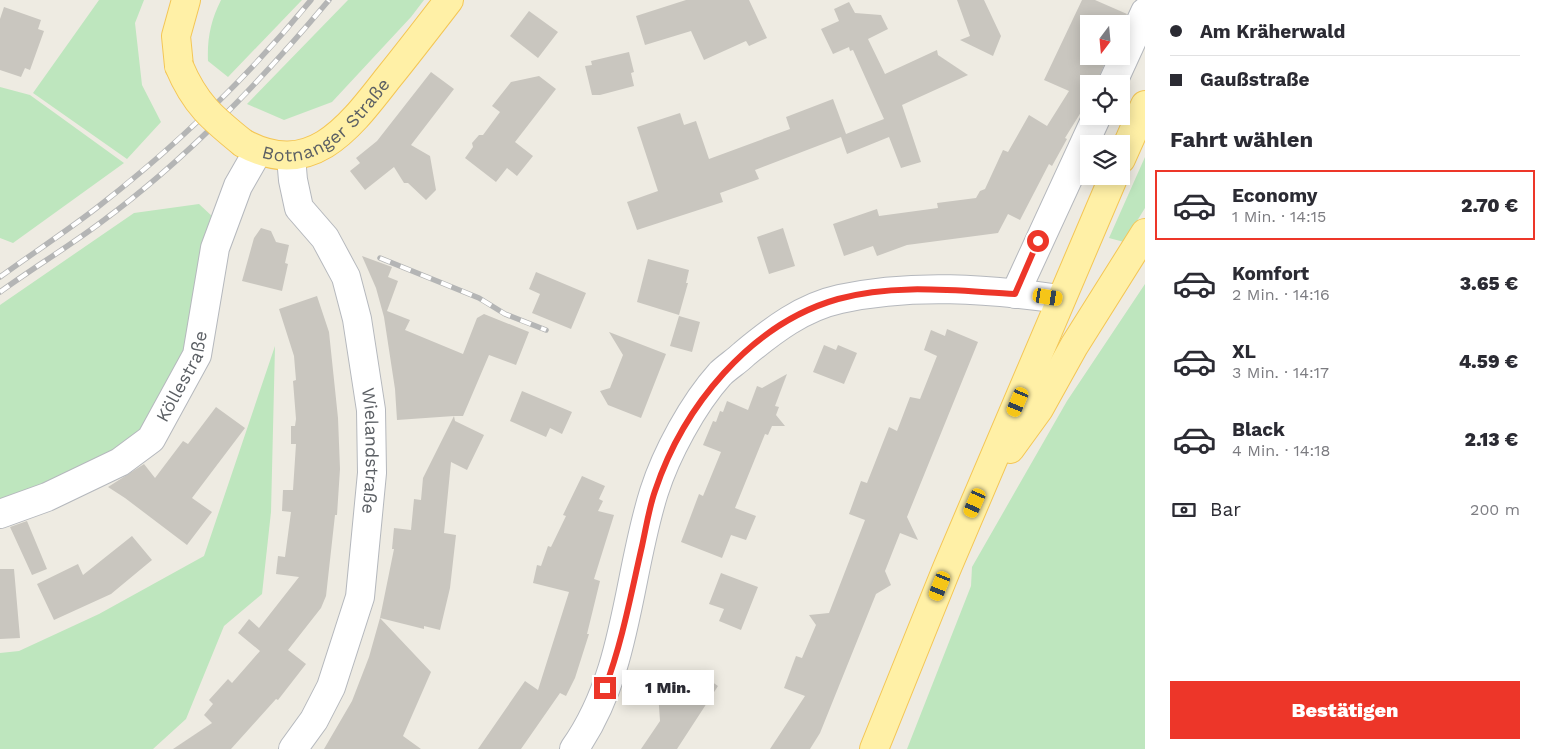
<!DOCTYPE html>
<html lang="de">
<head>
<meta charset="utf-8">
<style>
	body { margin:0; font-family:"Work Sans",sans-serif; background:#f2f2f3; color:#2b2b33; height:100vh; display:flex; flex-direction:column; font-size:19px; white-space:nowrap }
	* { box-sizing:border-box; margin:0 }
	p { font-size:16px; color:#7c7c81 }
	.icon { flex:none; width:28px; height:28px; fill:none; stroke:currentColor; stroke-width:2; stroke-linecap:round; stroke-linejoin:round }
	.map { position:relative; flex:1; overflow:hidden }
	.details { display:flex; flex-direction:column; background:#fff; width:400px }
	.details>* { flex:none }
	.top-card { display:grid; align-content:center; height:110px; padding:0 25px; background:#fff }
	.needle { width:32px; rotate:196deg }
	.controls { position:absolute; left:1080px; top:15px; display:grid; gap:10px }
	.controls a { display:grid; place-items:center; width:50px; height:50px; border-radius:0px; background:#fff; box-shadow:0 2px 12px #0003; font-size:25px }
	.end { position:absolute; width:22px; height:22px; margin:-11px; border:6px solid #ed3629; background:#fff; box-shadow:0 0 0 2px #fff }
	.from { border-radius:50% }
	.bubble { position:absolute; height:35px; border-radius:0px; background:#fff; box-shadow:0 2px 12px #0003; font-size:16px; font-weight:800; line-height:35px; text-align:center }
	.car { position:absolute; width:15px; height:30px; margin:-15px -8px; border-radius:6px; box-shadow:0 0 4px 1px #0007; background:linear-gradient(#f5c518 24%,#345 0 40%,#f5c518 0 76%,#345 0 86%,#f5c518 0) }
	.top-card b { display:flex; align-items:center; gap:18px; height:48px; font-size:19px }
	.top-card b+b { border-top:1px solid #e1e1e2 }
	.top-card i { width:12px; height:12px; background:#2b2b33 }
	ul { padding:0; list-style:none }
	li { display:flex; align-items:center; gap:15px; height:70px; margin:0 10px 8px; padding:0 15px; border:2px solid transparent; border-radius:0px }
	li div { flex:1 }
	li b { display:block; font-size:19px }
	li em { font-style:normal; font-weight:800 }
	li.on { border-color:#ed3629 }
	li>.icon { width:45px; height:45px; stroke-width:1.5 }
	h2 { padding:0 25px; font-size:22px; line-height:60px }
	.pay { display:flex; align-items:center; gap:12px; height:55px; padding:0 25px; font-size:19px }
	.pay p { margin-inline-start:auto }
	.cta { display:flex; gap:10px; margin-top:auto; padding:10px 25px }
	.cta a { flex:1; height:58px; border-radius:0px; background:#ed3629; color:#fff; font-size:20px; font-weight:800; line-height:58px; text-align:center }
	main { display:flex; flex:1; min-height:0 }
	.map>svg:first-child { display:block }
	.green { fill:#bee6be }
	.building { fill:#c9c6bf }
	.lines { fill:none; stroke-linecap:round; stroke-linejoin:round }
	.minor-casing { stroke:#b5b8bd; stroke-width:30 }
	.major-casing { stroke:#f4c655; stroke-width:30 }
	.minor { stroke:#fff; stroke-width:28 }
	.major { stroke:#fff0a6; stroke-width:28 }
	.rail-casing { stroke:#b4b5b5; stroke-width:5.5 }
	.rail { stroke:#fff; stroke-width:4; stroke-dasharray:11; stroke-linecap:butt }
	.major-bridge-casing { stroke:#f4c655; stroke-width:30; stroke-linecap:butt }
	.major-bridge { stroke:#fff0a6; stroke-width:28 }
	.route { stroke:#ed3629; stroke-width:6 }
	.labels { text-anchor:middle; stroke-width:4; stroke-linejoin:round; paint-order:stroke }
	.street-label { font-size:18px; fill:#5b5f64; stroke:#fff }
</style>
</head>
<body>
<main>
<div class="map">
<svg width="1145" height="749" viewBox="0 0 1145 749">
	<rect width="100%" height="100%" fill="#eeebe2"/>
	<path class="green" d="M99,0H144L135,23L142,85L161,122L127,159L33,93Z
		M221,0H302L228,77L208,61C207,38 211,20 221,0Z
		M348,0H424L411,17L332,102L284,120L247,104Z
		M0,87L30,95L124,163L13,243L0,238Z
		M1145,157V208L1124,242L1109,238Z
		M199,204L214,218L193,351L146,437L0,505V305L134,213Z
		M1145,284V749H907L971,586L972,567L1067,401Z
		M275,346L271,512L262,594L224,626L186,719L153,749H0V653L19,651L99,614L204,556Z"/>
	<path class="building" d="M686,0H749L767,38L749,46L746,41L704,60L691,31L645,45L636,16Z
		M957,0H984L1001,36L993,56L960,40L970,36Z
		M1082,0H1095L1127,14L1121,26V24H1089V56H1108L1096,84H1089L1086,104L1065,138L1067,139L1052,166L1049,164L1020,220L1008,214L998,233L907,245L877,256L873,246L844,256L833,224L877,209L879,216L938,208L937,203L976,198L980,191L985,189L1003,150L1008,152L1029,115L1047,126L1069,91L1044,80Z
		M849,2L855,13L881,15L888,29L868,39L885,74L937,50L938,55L968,75L902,105L921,162L901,168L889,137L847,154L841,137L755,170L759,179L720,193L723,202L637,230L627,202L658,191L637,127L680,113L684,125L696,121L709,159L790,129L786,117L833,99L846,134L884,119L853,50L850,51L849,47L833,54L821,29L839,21L834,9Z
		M4,7L41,20L38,29L44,31L30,70L25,68L21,77L0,70V19Z
		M529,11L558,32L538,58L510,36Z
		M629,52L634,72L631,73L634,86L600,95H592L585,66L592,65L591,61Z
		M431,72L454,89L411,145L430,156L436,190L426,200L408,183H404L394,167L365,190L350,171L360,163L356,158L377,141Z
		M539,76L556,89L515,142L533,156L517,176L507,168L496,182L465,158L473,147L472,143L479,135H483L500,112L492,106L511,82Z
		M261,228L271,231L276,242L289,245L285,263L288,264L282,291L242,281L254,238Z
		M783,228L795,266L769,274L757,237Z
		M362,256L392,267L388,277L398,281L387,311L410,320L405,330L463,354L477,318L484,314L529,332L516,365L489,355L463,416H454L455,421L484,435L467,470L451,462L444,533L456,535L450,588L440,630L424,626V629L380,618L394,549H392L394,528L411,530L414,499L421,500L423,478L454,416L397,420L395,389L384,317L376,288Z
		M648,259L689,270L686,283H688L679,315L637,302Z
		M536,272L586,293L571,329L532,313L540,294L529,289Z
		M317,296L329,332L338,418L340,469L337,515H335L326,596L321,608L288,650L306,664L278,700L276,699L231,749H173L212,723L204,715L213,704L209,700L228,679L232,683L260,651L238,633L249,619L259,628L299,577L276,574L278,556L285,557L291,512L282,511L283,490H293L296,444H291V426H295L296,419L293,381L296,380L294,356L279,309Z
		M679,316L700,322L692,352L670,346Z
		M947,329L978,342L907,517L918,540L900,533L885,571L891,585L876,594L820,733L810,749H770L805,696L784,688L796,656L802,658L816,625L809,615L829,613L865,520L849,514L861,481L867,483L889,427L897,431L910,397L920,399L937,356L924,350L931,330L945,336Z
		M609,332L666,354L641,418L608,405L600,391L610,388L623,355Z
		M824,345L836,350L838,345L857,353L844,384L813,372Z
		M787,374L775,406L779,407L776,415L785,426H772L768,435L765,434L735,508L756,516L746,540L731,535L722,558L681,542L699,494L703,496L721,452L703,445L713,421L716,422L720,411L723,412L727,401L748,410L757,386L762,388Z
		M522,391L572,412L562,434L550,428L546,437L510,421Z
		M216,407L245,428L192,498L212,512L187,545L125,498L108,487L144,464L155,478L183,441L188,444Z
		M582,476L605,486L599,499L603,501L598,511L614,515L594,579L600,581L587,634H589L575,678L566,696L560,693L521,749H478L525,681L538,690L569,592L533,583L537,565L541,566L548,546L551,547L566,516L563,515Z
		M27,521L47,569L32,575L10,527Z
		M132,536L152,560L111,594L54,620L37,584L78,564L83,575Z
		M0,569H14L20,638L0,639Z
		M721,573L758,587L741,630L719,621L724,609L709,604Z
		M380,618L431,672L403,736L421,749H324L352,701L369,657Z
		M705,677L718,686L677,749H641L660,721L658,692Z"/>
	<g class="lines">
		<defs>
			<g id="minor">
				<path d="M1112,84L1145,12"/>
				<path id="s1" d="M291,157L293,180L299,208L325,238L346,277L357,319L371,410L372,473L360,597L331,687L314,720L293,749"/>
				<path d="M1015,294L1097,116"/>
				<path id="s2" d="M0,514L47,497L120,462L151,439L197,355L215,248L238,186L258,151"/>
				<path d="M574,749C628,673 627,577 654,492C666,454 693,404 720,374C727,367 737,361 744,354C773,330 803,307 840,299C912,283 989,289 1060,299"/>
			</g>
			<g id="major">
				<path d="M179,66L176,36L186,0"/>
				<path id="s3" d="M243,143C311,180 349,128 388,78C409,52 429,26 449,0"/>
				<path d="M1121,159L1145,105"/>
				<path d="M1010,449L1039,409L1074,346L1145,233"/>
				<path d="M874,749L947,568L1114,176"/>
			</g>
		</defs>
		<use href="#minor" class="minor-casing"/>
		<use href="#major" class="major-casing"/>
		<use href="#minor" class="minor"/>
		<use href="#major" class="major"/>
		<defs>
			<path id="rail" d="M380,258L479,298L505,314L546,330
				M0,277C33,253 67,231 99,206C177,145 249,76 311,0
				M0,292C33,268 68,247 100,223C186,160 261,81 329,0"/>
		</defs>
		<use href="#rail" class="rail-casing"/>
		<use href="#rail" class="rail"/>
		<defs>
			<path id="major-bridge" d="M179,66C195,104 212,118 243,143"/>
		</defs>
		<use href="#major-bridge" class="major-bridge-casing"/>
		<use href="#major-bridge" class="major-bridge"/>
	</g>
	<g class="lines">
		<path class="route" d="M605,688C622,643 631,594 642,546C646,528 649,508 655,491C683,407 750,324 838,299C895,283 957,291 1015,294L1038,241"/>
	</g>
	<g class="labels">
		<g class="street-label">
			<text dy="6" stroke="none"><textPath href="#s3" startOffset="98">Botnanger Straße</textPath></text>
			<text dy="6" stroke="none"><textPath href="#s2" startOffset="240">Köllestraße</textPath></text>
			<text dy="6" stroke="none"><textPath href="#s1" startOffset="312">Wielandstraße</textPath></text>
		</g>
	</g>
</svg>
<div class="controls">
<a><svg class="needle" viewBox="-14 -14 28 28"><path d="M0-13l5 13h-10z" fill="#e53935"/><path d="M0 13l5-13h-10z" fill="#7c7c81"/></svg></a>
<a><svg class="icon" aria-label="locate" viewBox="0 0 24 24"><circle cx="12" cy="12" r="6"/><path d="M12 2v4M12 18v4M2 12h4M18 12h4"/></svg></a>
<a><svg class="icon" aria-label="layers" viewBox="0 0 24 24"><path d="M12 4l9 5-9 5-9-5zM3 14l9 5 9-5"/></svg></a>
</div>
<i class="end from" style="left:1038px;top:241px"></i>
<i class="end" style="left:605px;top:688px"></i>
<div class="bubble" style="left:622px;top:670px;width:92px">1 Min.</div>
<i class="car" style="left:1048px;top:297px;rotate:99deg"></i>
<i class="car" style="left:1018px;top:402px;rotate:203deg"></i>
<i class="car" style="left:975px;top:503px;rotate:204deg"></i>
<i class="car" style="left:940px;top:586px;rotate:202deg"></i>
</div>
<section class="details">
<div class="top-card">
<b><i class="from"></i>Am Kräherwald</b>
<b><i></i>Gaußstraße</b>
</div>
<h2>Fahrt wählen</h2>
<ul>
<li class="on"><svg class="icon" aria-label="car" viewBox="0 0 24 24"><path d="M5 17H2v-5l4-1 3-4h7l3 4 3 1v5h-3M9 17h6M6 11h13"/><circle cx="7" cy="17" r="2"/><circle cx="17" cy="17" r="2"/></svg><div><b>Economy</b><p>1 Min. · 14:15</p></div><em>2.70 €</em></li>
<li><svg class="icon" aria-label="car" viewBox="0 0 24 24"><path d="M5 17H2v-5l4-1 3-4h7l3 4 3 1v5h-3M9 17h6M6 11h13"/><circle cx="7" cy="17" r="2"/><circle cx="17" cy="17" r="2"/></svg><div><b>Komfort</b><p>2 Min. · 14:16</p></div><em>3.65 €</em></li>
<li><svg class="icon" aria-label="car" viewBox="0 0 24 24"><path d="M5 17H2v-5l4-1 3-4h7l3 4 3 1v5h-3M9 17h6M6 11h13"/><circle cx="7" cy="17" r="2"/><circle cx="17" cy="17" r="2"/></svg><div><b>XL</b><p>3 Min. · 14:17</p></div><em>4.59 €</em></li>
<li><svg class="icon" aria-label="car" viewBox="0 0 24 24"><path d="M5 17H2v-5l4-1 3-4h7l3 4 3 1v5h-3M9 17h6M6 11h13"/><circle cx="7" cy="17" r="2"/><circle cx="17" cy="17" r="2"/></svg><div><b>Black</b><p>4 Min. · 14:18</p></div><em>2.13 €</em></li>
</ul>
<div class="pay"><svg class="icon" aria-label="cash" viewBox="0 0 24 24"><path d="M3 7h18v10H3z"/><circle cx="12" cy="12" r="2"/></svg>Bar<p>200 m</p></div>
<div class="cta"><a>Bestätigen</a></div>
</section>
</main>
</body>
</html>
